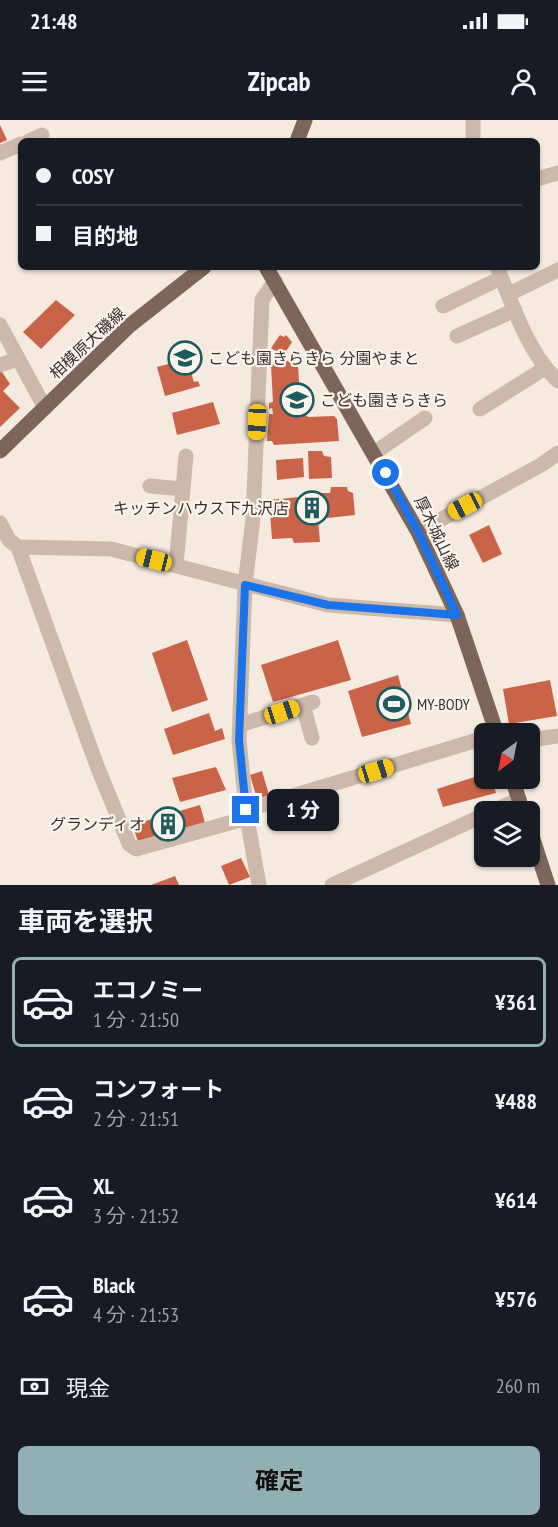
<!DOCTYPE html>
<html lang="ja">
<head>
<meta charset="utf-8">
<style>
	body { margin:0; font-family:"PT Sans Narrow","Noto Sans JP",sans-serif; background:#20242c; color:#f1f3f6; height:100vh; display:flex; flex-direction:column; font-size:22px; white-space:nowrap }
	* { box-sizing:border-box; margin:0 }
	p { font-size:20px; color:#9ea1a6 }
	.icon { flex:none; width:33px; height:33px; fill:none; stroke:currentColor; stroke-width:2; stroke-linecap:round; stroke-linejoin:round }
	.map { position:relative; height:765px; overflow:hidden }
	.details { display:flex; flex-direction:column; background:#171b24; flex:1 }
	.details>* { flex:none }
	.guide { position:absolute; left:18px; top:18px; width:522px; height:132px; border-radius:9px; box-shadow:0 2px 4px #0004; display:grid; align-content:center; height:132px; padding:0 18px; background:#171b24 }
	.needle { width:39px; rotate:212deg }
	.controls { position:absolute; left:474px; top:603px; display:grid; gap:12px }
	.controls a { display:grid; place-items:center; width:66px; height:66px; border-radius:9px; background:#171b24; box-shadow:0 2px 4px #0004; font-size:30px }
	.end { position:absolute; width:27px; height:27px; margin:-14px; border:8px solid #1a73e8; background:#fff; box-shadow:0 0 0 3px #fff }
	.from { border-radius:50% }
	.bubble { position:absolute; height:42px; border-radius:9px; background:#171b24; box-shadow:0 2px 4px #0004; font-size:20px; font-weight:700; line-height:42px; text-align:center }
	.car { position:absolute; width:18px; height:36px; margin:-18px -9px; border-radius:8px; box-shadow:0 0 4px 2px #0007; background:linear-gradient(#f5c518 24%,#345 0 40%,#f5c518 0 76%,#345 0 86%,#f5c518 0) }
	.guide b { display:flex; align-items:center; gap:21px; height:57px; font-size:22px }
	.guide b+b { border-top:2px solid #363941 }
	.guide i { width:15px; height:15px; background:#f1f3f6 }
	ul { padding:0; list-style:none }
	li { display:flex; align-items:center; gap:18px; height:90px; margin:0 12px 9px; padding:0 6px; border:3px solid transparent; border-radius:9px }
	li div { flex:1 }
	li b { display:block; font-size:22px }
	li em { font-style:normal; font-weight:700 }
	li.selected { border-color:#92afb2 }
	li>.icon { width:54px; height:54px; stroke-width:1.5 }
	h2 { padding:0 18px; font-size:27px; line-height:72px }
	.pay { display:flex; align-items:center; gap:15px; height:66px; padding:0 18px; font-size:22px }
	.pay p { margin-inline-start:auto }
	.action { display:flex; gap:12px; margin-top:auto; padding:12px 18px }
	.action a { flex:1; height:69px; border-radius:9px; background:#92afb2; color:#111; font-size:24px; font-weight:700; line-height:69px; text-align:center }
	.status { display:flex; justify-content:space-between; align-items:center; height:42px; padding:0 30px; background:#171b24; direction:ltr }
	.status svg { height:16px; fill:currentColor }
	header { display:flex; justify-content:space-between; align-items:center; height:78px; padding:0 18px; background:#171b24; font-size:27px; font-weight:700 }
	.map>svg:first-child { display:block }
	.building { fill:#c96449 }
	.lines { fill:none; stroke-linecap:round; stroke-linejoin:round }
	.minor { stroke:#cdb9ab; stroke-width:15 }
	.major { stroke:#7d655b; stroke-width:15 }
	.route { stroke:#1a73e8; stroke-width:8 }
	.labels { text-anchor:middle; stroke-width:4.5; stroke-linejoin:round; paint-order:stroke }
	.street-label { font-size:16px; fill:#3a2f2a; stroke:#fbf4ed }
	.poi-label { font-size:16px; fill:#3a2f2a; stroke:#fbf4ed; text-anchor:start }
</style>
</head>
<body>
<div class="status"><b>21:48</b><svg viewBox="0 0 49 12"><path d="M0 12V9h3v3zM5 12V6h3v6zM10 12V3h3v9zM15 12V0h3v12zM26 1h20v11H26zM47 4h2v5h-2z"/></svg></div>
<header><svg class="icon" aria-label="menu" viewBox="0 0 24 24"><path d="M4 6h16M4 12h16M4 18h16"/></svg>Zipcab<svg class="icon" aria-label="person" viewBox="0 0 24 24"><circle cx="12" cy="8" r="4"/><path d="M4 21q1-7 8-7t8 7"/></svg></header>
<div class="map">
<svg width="558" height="765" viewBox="0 0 558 765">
	<rect width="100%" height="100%" fill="#f4eae0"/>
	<path class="building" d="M0,5L7,20L0,23Z
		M56,180L75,195L41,229L23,212Z
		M280,215L284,217L286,215L292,222L283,236L271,228Z
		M187,239L194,262L198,261L200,266L165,276L157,247Z
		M275,241H293L298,246L301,291L308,297L334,296L337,299L339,321L274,325L272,321H267L269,294H273L272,288L269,289V283L273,282L271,246Z
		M0,249L10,264L3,271L20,288L0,307Z
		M213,282L220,304L177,315L172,293Z
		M308,331H322L324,336L331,337L332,358L309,359Z
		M303,338L304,357L277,360L276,340Z
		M331,367H347L348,371L353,373L355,395L318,399L320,422L294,423L292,418L272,419L269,380L320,375V373H330Z
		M489,405L502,434L483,443L469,415Z
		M187,520L208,580L172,592L152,533Z
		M338,520L351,560L273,582L261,545Z
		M398,555L411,604L362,617L348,571Z
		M550,560L557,596L509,604L503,569Z
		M209,593L215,611L222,608L225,619L173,635L164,609Z
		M216,647L226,670L180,682L172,658Z
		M262,651L269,675L257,679L250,655Z
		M484,654V658H492L496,673L443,687L437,669Z
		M200,685L205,703L138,721L132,705Z
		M241,738L250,757L229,765L221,746Z
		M175,756L179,765H151Z"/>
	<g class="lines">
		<path class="minor" d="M473,0V21
			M29,21L42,15
			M0,33L21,24
			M537,59L558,53
			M497,147C513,185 527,232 558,261
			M509,174L558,150
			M443,186L501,158
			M0,205L45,288
			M457,216L515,190
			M0,245L18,239
			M480,289L545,248
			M374,333L425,298
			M150,366L183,369
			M0,403L9,420L18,427L111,429L328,485L457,495
			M418,412L541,345L558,333
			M18,427L97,646L129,724L136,729L247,698
			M176,446L186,336
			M303,585L312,618
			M240,605L313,582
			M530,620L558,616
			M246,690L484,618
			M491,692L519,679
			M259,765L247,698L239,620L245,465L253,398L262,180L275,161
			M332,765L484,695"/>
		<path class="major" d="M297,21L305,0
			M266,147L418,412L457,495L497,614
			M0,331L129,206L204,147
			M512,658L523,692
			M530,710L548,765"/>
	</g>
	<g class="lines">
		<path class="route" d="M246,690L239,620L245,465L328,485L457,495L418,412L386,353"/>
	</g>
	<defs>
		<symbol id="school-ring" viewBox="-11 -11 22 22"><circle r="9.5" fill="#fbf4ed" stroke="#1e5b5e" stroke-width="1.5"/><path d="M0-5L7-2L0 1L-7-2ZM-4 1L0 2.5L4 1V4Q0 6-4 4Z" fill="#1e5b5e"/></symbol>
		<symbol id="building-ring" viewBox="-11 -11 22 22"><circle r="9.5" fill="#fbf4ed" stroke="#1e5b5e" stroke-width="1.5"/><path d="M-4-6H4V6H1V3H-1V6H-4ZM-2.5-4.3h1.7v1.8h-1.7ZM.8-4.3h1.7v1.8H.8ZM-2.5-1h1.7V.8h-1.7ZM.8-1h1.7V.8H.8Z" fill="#1e5b5e"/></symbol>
		<symbol id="stadium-ring" viewBox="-11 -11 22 22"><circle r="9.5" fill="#fbf4ed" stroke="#1e5b5e" stroke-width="1.5"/><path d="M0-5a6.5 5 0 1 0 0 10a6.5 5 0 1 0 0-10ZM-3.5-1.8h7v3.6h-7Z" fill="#1e5b5e"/></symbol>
	</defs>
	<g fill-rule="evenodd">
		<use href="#school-ring" x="166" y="219" width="38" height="38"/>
		<use href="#school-ring" x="278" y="261" width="38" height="38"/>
		<use href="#building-ring" x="293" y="369" width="38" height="38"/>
		<use href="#stadium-ring" x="375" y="565" width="38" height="38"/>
		<use href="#building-ring" x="149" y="685" width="38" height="38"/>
	</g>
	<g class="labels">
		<g class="street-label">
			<text transform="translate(87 223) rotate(-43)" y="6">相模原大磯線</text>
			<text transform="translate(437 413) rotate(64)" y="6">厚木城山線</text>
		</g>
		<g class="poi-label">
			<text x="208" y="244">こども園きらきら 分園やまと</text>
			<text x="320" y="286">こども園きらきら</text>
			<text x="289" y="394" text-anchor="end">キッチンハウス下九沢店</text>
			<text x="417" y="590">MY-BODY</text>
			<text x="145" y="710" text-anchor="end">グランディオ</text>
		</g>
	</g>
</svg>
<div class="controls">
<a><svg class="needle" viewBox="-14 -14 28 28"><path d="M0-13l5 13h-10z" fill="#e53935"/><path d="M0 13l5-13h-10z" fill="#9ea1a6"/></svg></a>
<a><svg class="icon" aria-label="layers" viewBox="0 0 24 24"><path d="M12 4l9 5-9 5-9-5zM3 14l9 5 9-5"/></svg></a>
</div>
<i class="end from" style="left:386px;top:353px"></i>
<i class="end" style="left:246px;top:690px"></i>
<div class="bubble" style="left:267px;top:669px;width:72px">1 分</div>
<i class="car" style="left:257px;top:302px;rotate:182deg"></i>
<i class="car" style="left:465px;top:386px;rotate:242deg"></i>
<i class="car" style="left:154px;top:440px;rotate:284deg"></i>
<i class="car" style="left:282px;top:592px;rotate:72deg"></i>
<i class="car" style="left:376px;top:651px;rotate:73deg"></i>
<div class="guide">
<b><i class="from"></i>COSY</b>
<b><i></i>目的地</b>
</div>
</div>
<section class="details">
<h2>車両を選択</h2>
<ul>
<li class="selected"><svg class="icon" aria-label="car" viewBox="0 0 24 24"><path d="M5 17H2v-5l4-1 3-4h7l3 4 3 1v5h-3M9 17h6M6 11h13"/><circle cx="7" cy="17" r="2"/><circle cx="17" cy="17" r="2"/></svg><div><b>エコノミー</b><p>1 分 · 21:50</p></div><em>¥361</em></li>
<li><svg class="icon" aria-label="car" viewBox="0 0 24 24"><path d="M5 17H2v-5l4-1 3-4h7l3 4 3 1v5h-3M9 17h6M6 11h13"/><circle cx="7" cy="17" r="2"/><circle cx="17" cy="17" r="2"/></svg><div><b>コンフォート</b><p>2 分 · 21:51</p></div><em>¥488</em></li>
<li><svg class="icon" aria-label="car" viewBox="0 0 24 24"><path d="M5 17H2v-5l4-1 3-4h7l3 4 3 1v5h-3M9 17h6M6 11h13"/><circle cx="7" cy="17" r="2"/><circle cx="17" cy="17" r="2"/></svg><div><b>XL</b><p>3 分 · 21:52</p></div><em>¥614</em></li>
<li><svg class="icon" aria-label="car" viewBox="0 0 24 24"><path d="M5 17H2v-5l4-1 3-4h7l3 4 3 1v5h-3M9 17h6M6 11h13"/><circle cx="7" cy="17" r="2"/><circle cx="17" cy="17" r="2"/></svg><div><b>Black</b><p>4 分 · 21:53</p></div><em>¥576</em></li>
</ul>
<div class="pay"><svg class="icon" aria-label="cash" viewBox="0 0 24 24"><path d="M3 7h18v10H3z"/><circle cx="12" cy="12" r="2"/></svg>現金<p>260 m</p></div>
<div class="action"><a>確定</a></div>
</section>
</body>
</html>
